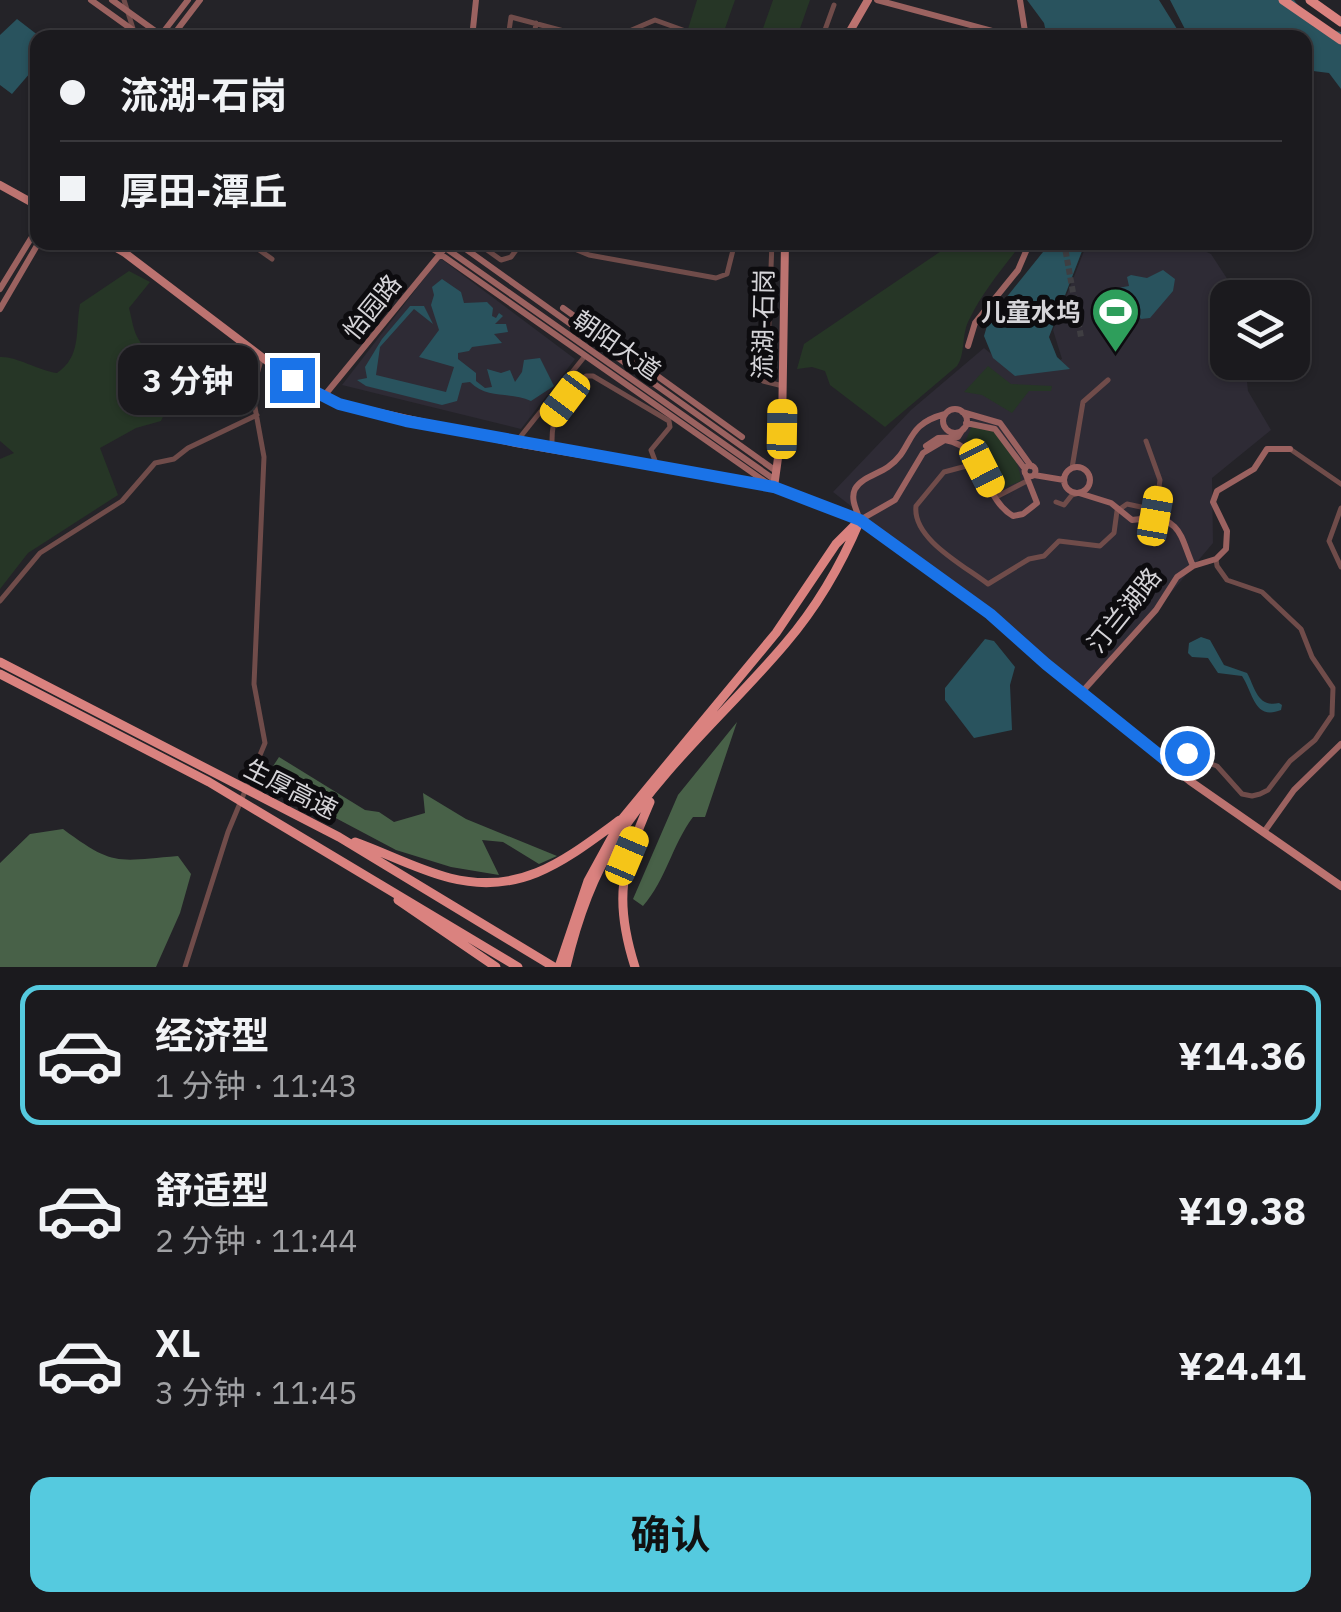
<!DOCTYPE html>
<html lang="zh">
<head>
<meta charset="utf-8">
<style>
	body { margin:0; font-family:"IBM Plex Sans","Noto Sans SC",sans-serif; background:#242327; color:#f1f3f6; height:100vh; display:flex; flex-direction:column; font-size:38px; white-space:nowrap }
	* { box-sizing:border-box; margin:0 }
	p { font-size:32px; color:#a0a1a4 }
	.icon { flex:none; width:55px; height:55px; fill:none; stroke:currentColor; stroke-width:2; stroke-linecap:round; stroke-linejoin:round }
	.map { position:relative; height:967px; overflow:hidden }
	.details { display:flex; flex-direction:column; background:#1b1a1e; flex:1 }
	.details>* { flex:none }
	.banner { position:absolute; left:30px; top:30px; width:1282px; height:220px; border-radius:20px; box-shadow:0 2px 8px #0004,0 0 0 2px #39383c; display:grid; align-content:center; height:220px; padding:0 30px; background:#1b1a1e }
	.tools { position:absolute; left:1210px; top:280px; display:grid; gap:20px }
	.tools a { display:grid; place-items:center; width:100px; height:100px; border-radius:20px; background:#1b1a1e; box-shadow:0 2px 8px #0004,0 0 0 2px #39383c; font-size:50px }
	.end { position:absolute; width:45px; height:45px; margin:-22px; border:12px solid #1a73e8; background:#fff; box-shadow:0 0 0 5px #fff }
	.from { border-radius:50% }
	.bubble { position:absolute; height:70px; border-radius:20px; background:#1b1a1e; box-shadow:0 2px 8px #0004,0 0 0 2px #39383c; font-size:32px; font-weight:700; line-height:70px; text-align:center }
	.car { position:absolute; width:30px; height:60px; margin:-30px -15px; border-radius:12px; box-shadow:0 0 8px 2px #0007; background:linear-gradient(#f5c518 24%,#345 0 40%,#f5c518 0 76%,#345 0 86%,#f5c518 0) }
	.banner b { display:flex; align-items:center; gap:35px; height:95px; font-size:38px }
	.banner b+b { border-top:2px solid #39383c }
	.banner i { width:25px; height:25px; background:#f1f3f6 }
	ul { padding:18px 0 0; list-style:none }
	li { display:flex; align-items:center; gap:30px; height:140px; margin:0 20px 15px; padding:0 10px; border:5px solid transparent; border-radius:20px }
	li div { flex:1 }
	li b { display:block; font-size:38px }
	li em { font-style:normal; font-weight:700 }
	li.current { border-color:#55cadf }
	li>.icon { width:90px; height:90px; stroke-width:1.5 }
	.cta { display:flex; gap:20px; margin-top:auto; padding:20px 30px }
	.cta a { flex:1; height:115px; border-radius:20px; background:#55cadf; color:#111; font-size:40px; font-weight:700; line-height:115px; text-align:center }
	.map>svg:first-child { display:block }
	.built { fill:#2e2b35 }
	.green { fill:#263626 }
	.forest { fill:#486148 }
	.water { fill:#29535e }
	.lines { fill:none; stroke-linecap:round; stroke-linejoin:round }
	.secondary-tunnel { stroke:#3f3e42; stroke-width:6; stroke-dasharray:6 3; stroke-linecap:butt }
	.street { stroke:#704c4a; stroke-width:5 }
	.secondary { stroke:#9b6260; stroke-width:6 }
	.primary { stroke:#bc7370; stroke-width:8 }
	.highway { stroke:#da827f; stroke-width:9 }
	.route { stroke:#1a73e8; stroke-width:12 }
	.labels { text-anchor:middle; stroke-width:10; stroke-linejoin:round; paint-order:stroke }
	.street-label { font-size:25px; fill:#d5d4d8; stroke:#0d0c0f }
	.poi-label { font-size:25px; font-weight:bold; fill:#d5d4d8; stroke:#0d0c0f; text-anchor:end }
</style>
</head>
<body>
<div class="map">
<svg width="1341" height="967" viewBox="0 0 1341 967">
	<rect width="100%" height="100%" fill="#242328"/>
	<path class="built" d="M1097,242L1187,243L1211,254L1239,297L1228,298V362L1245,363L1248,391L1271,430L1212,478L1213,543L1088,691L833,492L911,410L984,348L1017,375L1062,359L1053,330L1086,246Z
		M440,258L575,359L521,429L342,385Z"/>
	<path class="green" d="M697,0H735L722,37L688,29Z
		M773,0H810L797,37H760Z
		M953,243H1019V247C1001,270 982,293 969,320C961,335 966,353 957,366L885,427L830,385L825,371L812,367L797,369L804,344Z
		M129,271L150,282L129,308C132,319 133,331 139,340C158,373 181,380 161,421L136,428L100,448L118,495L28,553L0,589V459L14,453L0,441V357C16,356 37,370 57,373C82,356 75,331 80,304Z
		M988,366L1011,384L1052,386L1051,391H1029L1012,413L982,395L964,392Z
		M972,426C980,428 991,429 997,434C1008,444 1021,467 1021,481L998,490L966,440Z"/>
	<path class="forest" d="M737,722L705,817H693C672,845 666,880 643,906L633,899L678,795Z
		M279,757L365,810L379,812L394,822L425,813L423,793L466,819L557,856L539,864L503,842L482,840L499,875L451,867L396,850L264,780Z
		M63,829C114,867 117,861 178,856L191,874L180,913L156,967H0V863L30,834Z"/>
	<path class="water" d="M1027,0H1159L1182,37H1047L1044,23Z
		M1170,0H1294L1314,27L1341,32V89L1329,73L1305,70V38L1189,37Z
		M17,19L39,36L37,65L12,94L0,85V35Z
		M1042,243H1093L1084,246L1049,337L1057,357L1070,369L1015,376L993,358L984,336L989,319L1043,252Z
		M1163,270L1175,279L1173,291L1150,318L1141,319L1118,288L1129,286L1127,277L1131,275L1147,278Z
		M442,279L461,292L464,303L487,302L493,308L492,316L496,318L499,313L503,316L495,324H506L508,332L494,334L502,343L472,347L469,351L458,353V359L476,373V381L485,388L492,387L487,369L501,373L510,370L515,382L522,372L524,360L540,358L554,386L531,401C510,391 488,400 470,382L462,383L457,401L442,405L366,386L357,380L367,378L365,367L382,339L410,306H424L433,324L414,309L380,347L376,375L446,392L454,367L419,357L439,330L431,305L434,295L432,287Z
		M1201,637L1210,640L1224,665L1247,673C1255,687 1257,708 1279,703L1282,705L1281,710C1254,721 1253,692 1242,676L1218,673L1208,658L1192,657L1188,653L1189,643Z
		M985,639L994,641L1015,667L1010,685L1012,730L974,738L945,700V688Z"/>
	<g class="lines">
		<path class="secondary-tunnel" d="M1064,242L1081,337"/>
		<path class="street" d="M124,0L136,38
			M508,38L511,17L590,38
			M534,38L536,23
			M613,38L655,20L705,38
			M822,38L834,5
			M248,242L272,259
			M476,242L501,260L511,257L522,242
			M558,242L589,255L716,278L727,274L735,242
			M772,242L768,346L759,373L763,381L783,386
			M517,441L585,356
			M1146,441L1160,480L1155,516
			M552,447C551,416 559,396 586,376H593L669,421L670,427L651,450L657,466
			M1290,449L1341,484
			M978,463L944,472L916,506C912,539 965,566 988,584L1029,559L1044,556L1059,541L1100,546L1114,533L1117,511L1127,504L1141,507L1145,512
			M1072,468L1083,402L1108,380
			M996,497L1027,481
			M1056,502L1064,505L1072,495L1079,493
			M1341,508L1329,541L1341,567
			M0,601L40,553L122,501L155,463L174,459L188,448L257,415
			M1187.5 755a5.5 5.5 0 1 1 11 0a5.5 5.5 0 1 1-11 0Z
			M1196,759L1217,766L1242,794L1252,796L1260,794L1268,790L1290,761L1315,740L1332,715L1333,688L1312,657L1301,629L1262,592L1227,580L1217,566L1216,559
			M185,967L228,832L265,743L254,684L264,457L252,391L262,357"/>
		<path class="secondary" d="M91,0L144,38
			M112,0L165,38
			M877,0L1019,38
			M1020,0L1026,38
			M161,35L188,0
			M171,38L200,0
			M472,38L476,0
			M423,242L770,485
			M437,242L775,480
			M456,242L776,471
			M0,289L38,227
			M563,308L742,437
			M0,309L39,242
			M968,346L975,323L1018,270L1030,242
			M324,396L450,242
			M943 421a12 12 0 1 1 24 0a12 12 0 1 1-24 0Z
			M962,412L1000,423L1031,466
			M966,423L995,429L1025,469
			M926,446L938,438L958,437L963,429
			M1024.5 471a5.5 5.5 0 1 1 11 0a5.5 5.5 0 1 1-11 0Z
			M1064 480a13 13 0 1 1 26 0a13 13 0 1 1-26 0Z
			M1034,475L1064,480
			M1079,493L1111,503L1132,520L1141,519L1145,513C1183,523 1179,533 1193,566
			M860,520L895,500L923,453L945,440C987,447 981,497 1013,516L1023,514L1037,503L1026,475
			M860,520C857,511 850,499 855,489C861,478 878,474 888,467C915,448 903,425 945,414
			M1081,693L1156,610L1177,577L1193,566L1216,559L1226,549L1227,531L1213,502L1217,491L1254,469L1267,449H1290
			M1264,832L1294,790L1341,744"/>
		<path class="primary" d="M846,38L868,0
			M0,185L38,206
			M106,242L125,253L292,380L339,404L516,443L774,487
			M785,242L782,429L774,487L860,520L990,614L1046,664L1190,781L1341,886"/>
		<path class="highway" d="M1283,0L1341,40
			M1310,0L1341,22
			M0,662L339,837L554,967
			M0,674L209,782L518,967
			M355,842C386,853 418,870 450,878C522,896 565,860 620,820
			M398,900L496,967
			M559,967L588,881L622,819L776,633L836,544L860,520C842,563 816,608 785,644C730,709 662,767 616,840C592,877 576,924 566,967
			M635,967C613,898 622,867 650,802"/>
	</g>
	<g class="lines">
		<path class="route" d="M292,380L339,404L406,421L774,487L860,520L990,614L1046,664L1178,770L1188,758L1187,753"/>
	</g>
	<defs>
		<symbol id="stadium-pin" viewBox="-11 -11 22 30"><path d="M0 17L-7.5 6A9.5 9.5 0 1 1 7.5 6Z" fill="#2e9e5b" stroke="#0d0c0f"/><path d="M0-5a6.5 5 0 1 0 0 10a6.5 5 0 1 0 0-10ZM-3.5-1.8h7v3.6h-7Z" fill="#fff"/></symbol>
	</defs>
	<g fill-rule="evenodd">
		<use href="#stadium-pin" x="1088" y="284" width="55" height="75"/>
	</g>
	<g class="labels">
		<g class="street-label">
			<text transform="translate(372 307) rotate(-51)" y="9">怡园路</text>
			<text transform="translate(763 324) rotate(-89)" y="9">流湖-石岗</text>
			<text transform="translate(617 345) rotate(35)" y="9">朝阳大道</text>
			<text transform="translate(1124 610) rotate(-51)" y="9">汀兰湖路</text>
			<text transform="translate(291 789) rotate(27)" y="9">生厚高速</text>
		</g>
		<g class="poi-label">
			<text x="1081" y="321">儿童水坞</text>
		</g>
	</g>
</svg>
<div class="tools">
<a><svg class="icon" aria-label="layers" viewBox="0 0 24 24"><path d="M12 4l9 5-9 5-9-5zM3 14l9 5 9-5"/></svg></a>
</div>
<i class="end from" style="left:1187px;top:753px"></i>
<i class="end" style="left:292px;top:380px"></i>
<div class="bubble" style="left:118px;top:345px;width:140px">3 分钟</div>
<i class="car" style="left:565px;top:399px;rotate:217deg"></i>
<i class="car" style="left:782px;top:429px;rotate:1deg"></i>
<i class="car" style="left:982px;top:468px;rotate:153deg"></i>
<i class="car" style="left:1155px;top:516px;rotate:10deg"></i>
<i class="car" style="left:627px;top:856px;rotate:23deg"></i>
<div class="banner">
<b><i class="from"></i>流湖-石岗</b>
<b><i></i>厚田-潭丘</b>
</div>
</div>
<section class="details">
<ul>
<li class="current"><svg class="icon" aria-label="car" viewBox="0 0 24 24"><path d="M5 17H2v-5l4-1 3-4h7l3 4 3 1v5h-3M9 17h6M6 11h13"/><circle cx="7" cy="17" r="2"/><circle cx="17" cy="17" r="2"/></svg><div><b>经济型</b><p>1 分钟 · 11:43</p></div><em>¥14.36</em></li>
<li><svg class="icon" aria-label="car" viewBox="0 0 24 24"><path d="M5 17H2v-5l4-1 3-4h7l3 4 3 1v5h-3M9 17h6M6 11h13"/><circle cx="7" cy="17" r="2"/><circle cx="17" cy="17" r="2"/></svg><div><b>舒适型</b><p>2 分钟 · 11:44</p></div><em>¥19.38</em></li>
<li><svg class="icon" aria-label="car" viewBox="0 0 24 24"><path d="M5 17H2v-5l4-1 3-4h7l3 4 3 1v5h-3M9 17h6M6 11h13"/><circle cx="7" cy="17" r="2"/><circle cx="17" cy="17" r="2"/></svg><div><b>XL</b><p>3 分钟 · 11:45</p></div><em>¥24.41</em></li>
</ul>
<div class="cta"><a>确认</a></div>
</section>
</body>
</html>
